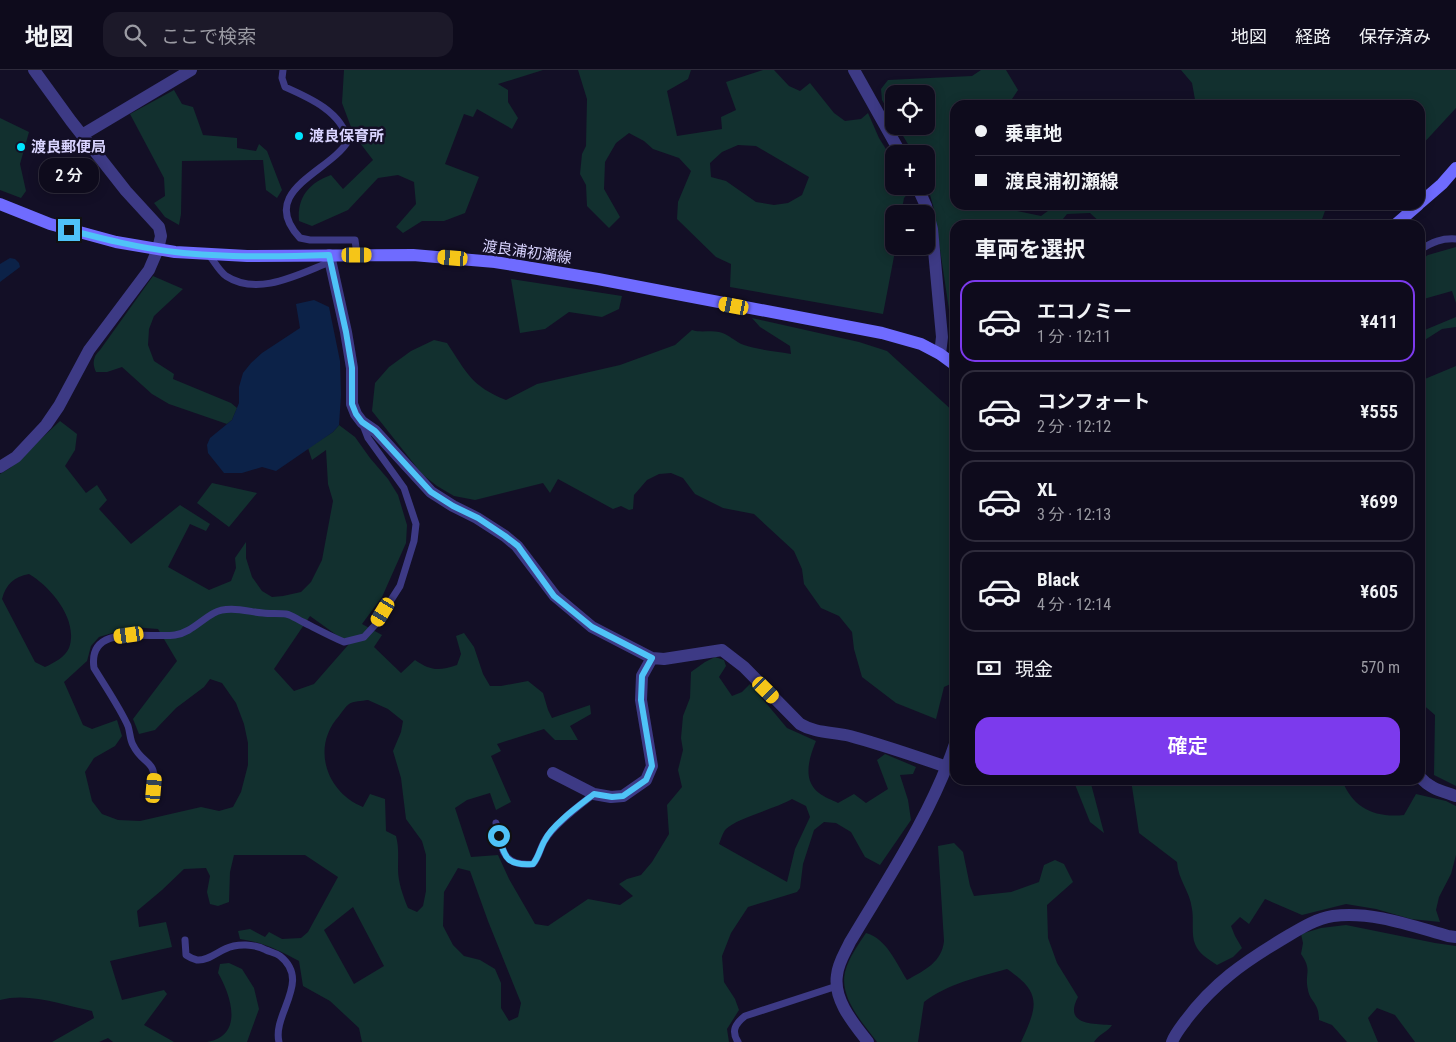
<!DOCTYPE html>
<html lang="ja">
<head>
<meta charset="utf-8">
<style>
	body { margin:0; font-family:"Roboto Condensed","Noto Sans JP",sans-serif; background:#1c1929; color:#f1f3f6; height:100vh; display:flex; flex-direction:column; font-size:19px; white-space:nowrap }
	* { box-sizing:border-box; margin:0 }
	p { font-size:16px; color:#9b9ba3 }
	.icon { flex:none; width:28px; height:28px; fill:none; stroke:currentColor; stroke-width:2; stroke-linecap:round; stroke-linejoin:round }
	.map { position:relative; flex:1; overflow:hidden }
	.panel { position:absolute; left:950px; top:150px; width:475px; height:565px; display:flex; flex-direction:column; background:#0e0b1c; border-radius:15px; box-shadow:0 2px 12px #0003,0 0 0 1px #2e2b3b }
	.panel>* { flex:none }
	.banner { position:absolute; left:950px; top:30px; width:475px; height:110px; border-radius:15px; box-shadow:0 2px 12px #0003,0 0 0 1px #2e2b3b; display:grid; align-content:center; height:110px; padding:0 25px; background:#0e0b1c }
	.fabs { position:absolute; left:885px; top:15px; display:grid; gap:10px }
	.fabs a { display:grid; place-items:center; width:50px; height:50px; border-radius:10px; background:#0e0b1c; box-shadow:0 2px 12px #0003,0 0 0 1px #2e2b3b; font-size:25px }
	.end { position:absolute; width:22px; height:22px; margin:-11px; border:6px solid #4fc3f7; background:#111; box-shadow:0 0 0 2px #111 }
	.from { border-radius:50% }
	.bubble { position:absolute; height:35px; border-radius:15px; background:#0e0b1c; box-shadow:0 2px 12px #0003,0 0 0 1px #2e2b3b; font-size:16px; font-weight:600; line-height:35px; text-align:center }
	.car { position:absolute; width:15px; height:30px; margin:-15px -8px; border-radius:6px; box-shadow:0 0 4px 1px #0007; background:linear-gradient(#f5c518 24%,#345 0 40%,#f5c518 0 76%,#345 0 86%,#f5c518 0) }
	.banner b { display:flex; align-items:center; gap:18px; height:48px; font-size:19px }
	.banner b+b { border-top:1px solid #2e2b3b }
	.banner i { width:12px; height:12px; background:#f1f3f6 }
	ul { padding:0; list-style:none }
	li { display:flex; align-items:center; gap:15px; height:82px; margin:0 10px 8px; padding:0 15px; border:2px solid #2e2b3b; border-radius:15px }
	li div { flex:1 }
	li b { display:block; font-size:19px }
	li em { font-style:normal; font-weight:600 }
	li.on { border-color:#7c3aed }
	li>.icon { width:45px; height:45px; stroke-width:1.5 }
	h2 { padding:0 25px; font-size:22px; line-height:60px }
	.pay { display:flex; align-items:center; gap:12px; height:55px; padding:0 25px; font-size:19px }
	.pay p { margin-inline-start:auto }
	.button { display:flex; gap:10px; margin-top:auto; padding:10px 25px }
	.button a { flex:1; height:58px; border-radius:15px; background:#7c3aed; color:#fff; font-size:20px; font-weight:600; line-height:58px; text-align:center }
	header { display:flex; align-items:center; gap:30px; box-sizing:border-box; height:70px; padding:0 25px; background:#0e0b1c; border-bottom:1px solid #2e2b3b }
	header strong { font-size:24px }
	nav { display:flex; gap:28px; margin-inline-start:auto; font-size:18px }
	.search { width:350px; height:45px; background:#1c1929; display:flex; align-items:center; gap:12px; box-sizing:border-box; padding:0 18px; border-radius:15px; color:#9b9ba3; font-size:19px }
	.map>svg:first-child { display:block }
	.green { fill:#12302f; fill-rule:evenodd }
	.water { fill:#0c2248 }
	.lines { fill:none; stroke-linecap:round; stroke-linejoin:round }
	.lane { stroke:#3d3a85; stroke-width:7 }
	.street { stroke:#3d3a85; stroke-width:12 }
	.secondary { stroke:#6f6bff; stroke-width:12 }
	.route { stroke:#4fc3f7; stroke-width:6 }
	.poi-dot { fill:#00e5ff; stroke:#130f26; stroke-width:2 }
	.labels { text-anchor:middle; stroke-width:5; stroke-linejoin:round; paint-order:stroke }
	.poi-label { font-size:15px; font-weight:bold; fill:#d9d4ff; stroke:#130f26; text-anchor:start }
	.street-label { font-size:15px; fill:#d9d4ff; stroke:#130f26 }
</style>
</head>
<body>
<header>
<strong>地図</strong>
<div class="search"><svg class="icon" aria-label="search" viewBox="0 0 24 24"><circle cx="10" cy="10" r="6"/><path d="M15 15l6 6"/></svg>ここで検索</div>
<nav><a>地図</a><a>経路</a><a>保存済み</a></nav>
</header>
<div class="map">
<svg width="1456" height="972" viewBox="0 0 1456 972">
	<rect width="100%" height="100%" fill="#130f26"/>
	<path class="green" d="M344,0H543L498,14L508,20V32L518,48L512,59L477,39L473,47L464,44L445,94L479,107L465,143L444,151H422L403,163L396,157L416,134L414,112L398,105L378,108L348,140L312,156L299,151C297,127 309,113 331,105L343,119L373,90L354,65L342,33Z
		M578,0H691L688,9L667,21L677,66L722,59L721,47L736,40L726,12L763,0H774L789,16L800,21L810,13L834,43L845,51L861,49L868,43L879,68L894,92V116H908L911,120L904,128L901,144H894V176H896L883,244L730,217L731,194L716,187L677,149L678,132L691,101L679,88L653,79L644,71L629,63L616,73L605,92L604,119L620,147L609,158L587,136L586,115L580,104L582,84L586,76L587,29ZM738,75L756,76L809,107L802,125L788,133L774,135L756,132L726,111L711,107L710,93L722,82Z
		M981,0H1006L1018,20L1008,35H955V135H1008V139L1041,146L1056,135H1335L1326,138L1320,155H1103L1090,143L1067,144L1058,155H955V280L934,139L926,111V84H914L897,56H926V24H894V50L882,30L881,19L888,10L972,6Z
		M1181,0H1456V38L1420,77V35H1196L1192,13Z
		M174,20L182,34L193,37L203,65L237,68V78L256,81L259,74L267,81L282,120L277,128L266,120L263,90L182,91L181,144L179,155L165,147L154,133L165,126L164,108L130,44Z
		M0,48L29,62L20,94L26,121L21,128L0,120Z
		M1456,177V233L1452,221L1420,230V190L1428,185Z
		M153,206L183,219L154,246L149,259L148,275L154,291L174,304L173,309L231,333L237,338L232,350L227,354L169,334L152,324L122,297L107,302H96C92,294 93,286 100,280Z
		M511,209L622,226L619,239L602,247L569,242L545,259L520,263Z
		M1456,247V257L1442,259L1420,273V262Z
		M752,248L859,272L887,281L955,343V612L944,617L936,649L896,633L862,607L854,579L852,562L839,546L821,538L804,514L802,499L794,481L754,444L723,438L695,424L683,408L671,403L659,404L647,410L634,425L633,439L629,440L621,436L613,439L558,409L550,423L543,413L475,430L454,426L437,416L422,404L372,341L375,313L389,297L411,281L434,270L447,273C467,303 471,316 506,330L537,314L620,295L675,275L692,260C701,263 710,260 719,262C729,264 735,272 744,275C759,280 775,281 791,284L790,276L760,257Z
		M1456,296V716L1434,705L1435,645L1420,632V311Z
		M60,351L77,364L75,380L65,396L86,423L97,415L107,430L99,439L131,474L180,435L210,454L206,461L190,454L168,497L209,520L231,511L236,498L235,488L246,472V488L252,507L262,521L272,527L283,526L301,522L311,512L322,490L333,431L328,414L326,380L312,390L308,378L333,362L339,355L355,367L370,388L388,409L398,425L407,455L406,473L382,527L362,554L382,565L374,577L401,603L415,590C431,601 439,601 457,595L461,584L456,566L464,563L474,577L483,604L490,616H501L528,611L543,623L548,640L552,648L590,635L591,644L570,656L578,670H555L544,659L497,674L501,681L491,686L511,732L496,740L490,723L467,730L455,738L471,787L498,785L509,809L535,854L548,856L588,829L620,835L633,826L619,814L627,809L641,805L652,792L669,764L667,735L682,717L678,700L683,680L681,668L683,646L690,628L691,602L705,592L715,587L724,590L726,596L719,607L732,626L742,622L750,614L787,658L816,671C809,688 802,710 819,723C824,727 832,730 838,733L854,724L866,733L888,719L877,690L885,684L916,697L913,704L900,705L908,730L911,750L880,795L865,787L851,762L836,753L824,752L814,760L803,794L800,818L797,822L748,837L731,863L722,886L724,912L735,929L739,940L727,959L729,972H362L359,958L330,931L303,916L299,891C279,880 262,872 240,869L238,861L250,859L265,867L269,862L282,869L301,868L308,862L338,807L305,785H234L230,802L229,832L218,836L210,834L207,822L210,806L206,798L184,799L162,820L137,841L139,857L166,852L172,877L110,891L122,930L164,920L167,924L144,955L174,972H113L108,968L99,972H52L94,948L92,941C63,935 29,922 0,930V404L10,398ZM29,504C51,517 79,550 69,578C65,587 54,593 45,597L35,592L2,529C6,514 14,507 29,504ZM310,546L349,574L314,614L294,621L274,599ZM132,557L158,559L177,591L133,649L139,664L155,660L176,638L204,617L210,609L222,613L236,633L244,654L248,673V695L241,722L233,737L219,741L201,737L140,751L118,750L102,744L92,731L85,702L94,688L115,676L122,666L117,650L92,659L83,655L64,612L87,591L91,576L99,567ZM368,630L388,639L403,651L401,662L393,681L401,708L406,749L422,771L426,785V821L423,836L417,842L408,838C403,826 398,812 398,799C398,787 399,777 396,766L386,761L385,729L370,724L363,737C326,722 311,677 339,646C342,642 345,637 349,634C353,631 362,631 368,630ZM792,729L806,736L810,747L795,779L787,812L719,774C721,769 723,762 726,759C735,749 777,738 792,729ZM458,798L470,801L488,851L521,933L518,947L509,951L501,938V913L495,899L480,890L464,886L453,875L443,856L444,822ZM353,837L384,896L354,914L324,860Z
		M212,413L257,423L229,457L197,433Z
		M1081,710H1090L1104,763L1090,752L1074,712Z
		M1131,710H1342C1353,738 1374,748 1404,745L1416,724L1446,731L1456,736V785L1451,804L1439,827L1436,840L1440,852L1411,849L1376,839L1346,834L1302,845L1265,829L1249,854L1240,847L1231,856L1235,866L1242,878L1233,887L1217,895C1208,889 1199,884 1195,874C1191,864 1194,850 1192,839C1190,821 1178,810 1177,792L1139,763Z
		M954,773L963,782L970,816L974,826L1011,822L1039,812L1044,795L1055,790L1064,794L1073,812L1047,835L1048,868L1057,893L1078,927C1063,955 1093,954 1112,955C1108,962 1100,963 1094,972H1021C1037,937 1043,923 1007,899C978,907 947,914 924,932L918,972H877C863,953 839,928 845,902C849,887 858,875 866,863C887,869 896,893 907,910C925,900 942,892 944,871L938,776Z
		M1346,855L1435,873L1456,876V972H1415L1395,945L1377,938L1368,948L1378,972H1347L1332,955L1319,950C1319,932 1310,932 1308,920C1304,903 1313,901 1301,884L1303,873L1301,864L1321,858Z
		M229,893L242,899L254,918L259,939L247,972H207C211,971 216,970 219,968C242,955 228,920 218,903L220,894Z"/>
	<path class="water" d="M10,188L15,189L19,193L20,197L0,212V194Z
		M314,230L329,237L340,291L341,325L339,355L333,362L276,401L262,397L242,403H224L208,383L207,375L210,368L232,350L239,333V317L243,303L251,293L262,283L300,258L296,234Z"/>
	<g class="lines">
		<path class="lane" d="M283,0L282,8L285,17C310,28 342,42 348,71C330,102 256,121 300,168L310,170H355L357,185
			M1420,180C1432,172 1442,168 1456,169
			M209,185C214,191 219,201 226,206C258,227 299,204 330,192
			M154,718C157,688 143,696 133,675C130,670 130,662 128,656C120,638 105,616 94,598C87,552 149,569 175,565C190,563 201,550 214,543C228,535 249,542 263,543C270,544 279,543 286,544C292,545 298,550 303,552C317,559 330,566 344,572L364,567L375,555L400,516L414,471L416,454L404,418L368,368L363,355
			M496,753C502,778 501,797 533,794C539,787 540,778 545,770C553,755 580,735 594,724
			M185,870L186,885C189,887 193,889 197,890C207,891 216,883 225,879C237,873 255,874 266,880C270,882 276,883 280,886C312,911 272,944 279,972
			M738,972C731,961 735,954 745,946L837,916"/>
		<path class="street" d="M854,0L901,84
			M82,65L191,0
			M917,116L926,136L932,159L942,267L940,284
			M329,185L346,262L352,298V334L356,344L362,352L375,361L431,422L453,436L477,448L505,466L517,476L555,526L592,557L652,588L664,589L722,580L744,597L800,654C815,663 833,662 850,666C883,675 915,686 947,697
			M0,397L16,387L46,355L59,336L89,280L149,200L158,179L161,166L159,157L126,121L71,51L34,0
			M553,703L594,724L611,727L623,726L646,710L652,696L641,630L642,606L652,588
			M1420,707C1430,719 1442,721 1456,726
			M868,972C854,954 833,930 837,905C838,893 845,883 850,872C888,808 931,745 955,674
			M1172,972C1175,964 1181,957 1186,950C1214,913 1243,893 1281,870C1298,860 1314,849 1333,846C1372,841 1412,856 1448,866L1456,867"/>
		<path class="secondary" d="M1420,133L1442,114L1456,98
			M0,134L50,154L116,172L175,182L247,186L413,185L495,192L598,209L882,263L921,274L940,284L955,295
			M1395,155L1418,135"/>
	</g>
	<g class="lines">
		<path class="route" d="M69,160C104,169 139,178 175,182C225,188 278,187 329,185L346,262L352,298V334L356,344L362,352L375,361L431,422L453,436L478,448L505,466L518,476L554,526L592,557L652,588L642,606L641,630L652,696L646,710L623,726L612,727L594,724C580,735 552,755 545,770C540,778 539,787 533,794C508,796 504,788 499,766"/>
	</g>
	<g class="poi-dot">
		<circle cx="299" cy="66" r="5"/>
		<circle cx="21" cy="77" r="5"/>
	</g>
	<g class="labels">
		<g class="poi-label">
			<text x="309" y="71">渡良保育所</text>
			<text x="31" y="82">渡良郵便局</text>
		</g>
		<g class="street-label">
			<text transform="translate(527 182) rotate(8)" y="5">渡良浦初瀬線</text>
		</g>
	</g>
</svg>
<div class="fabs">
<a><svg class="icon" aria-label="locate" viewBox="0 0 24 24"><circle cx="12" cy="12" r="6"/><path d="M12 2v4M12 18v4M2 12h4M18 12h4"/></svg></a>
<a>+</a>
<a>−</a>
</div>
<i class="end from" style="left:499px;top:766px"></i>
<i class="end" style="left:69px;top:160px"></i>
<div class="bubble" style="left:39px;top:88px;width:60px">2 分</div>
<i class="car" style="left:357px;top:185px;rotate:90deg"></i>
<i class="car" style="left:453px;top:188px;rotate:275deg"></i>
<i class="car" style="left:734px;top:236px;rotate:281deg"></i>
<i class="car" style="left:383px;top:542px;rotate:211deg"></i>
<i class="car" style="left:129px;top:565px;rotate:262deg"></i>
<i class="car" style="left:766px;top:620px;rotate:135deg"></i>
<i class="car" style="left:154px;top:718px;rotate:5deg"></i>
<div class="banner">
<b><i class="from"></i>乗車地</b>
<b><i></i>渡良浦初瀬線</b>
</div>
<section class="panel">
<h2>車両を選択</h2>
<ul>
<li class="on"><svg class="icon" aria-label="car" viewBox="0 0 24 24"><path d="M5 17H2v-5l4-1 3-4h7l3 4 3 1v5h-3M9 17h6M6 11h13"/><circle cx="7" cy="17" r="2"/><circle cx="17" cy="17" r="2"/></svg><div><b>エコノミー</b><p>1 分 · 12:11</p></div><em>¥411</em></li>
<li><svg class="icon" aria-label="car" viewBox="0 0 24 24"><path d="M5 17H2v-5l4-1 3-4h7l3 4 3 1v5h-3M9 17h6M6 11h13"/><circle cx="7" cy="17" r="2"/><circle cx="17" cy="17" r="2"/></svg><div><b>コンフォート</b><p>2 分 · 12:12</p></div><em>¥555</em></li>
<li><svg class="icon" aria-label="car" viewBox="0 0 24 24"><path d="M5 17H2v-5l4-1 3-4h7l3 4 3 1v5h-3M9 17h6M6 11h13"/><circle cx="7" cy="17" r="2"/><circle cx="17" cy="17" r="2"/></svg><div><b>XL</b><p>3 分 · 12:13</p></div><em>¥699</em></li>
<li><svg class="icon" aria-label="car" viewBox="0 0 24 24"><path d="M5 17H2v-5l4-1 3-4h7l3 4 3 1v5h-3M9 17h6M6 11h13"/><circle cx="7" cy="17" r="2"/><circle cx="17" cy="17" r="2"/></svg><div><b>Black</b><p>4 分 · 12:14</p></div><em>¥605</em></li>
</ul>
<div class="pay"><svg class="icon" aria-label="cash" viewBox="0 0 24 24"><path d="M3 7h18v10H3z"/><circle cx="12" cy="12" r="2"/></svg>現金<p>570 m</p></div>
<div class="button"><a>確定</a></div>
</section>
</div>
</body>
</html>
